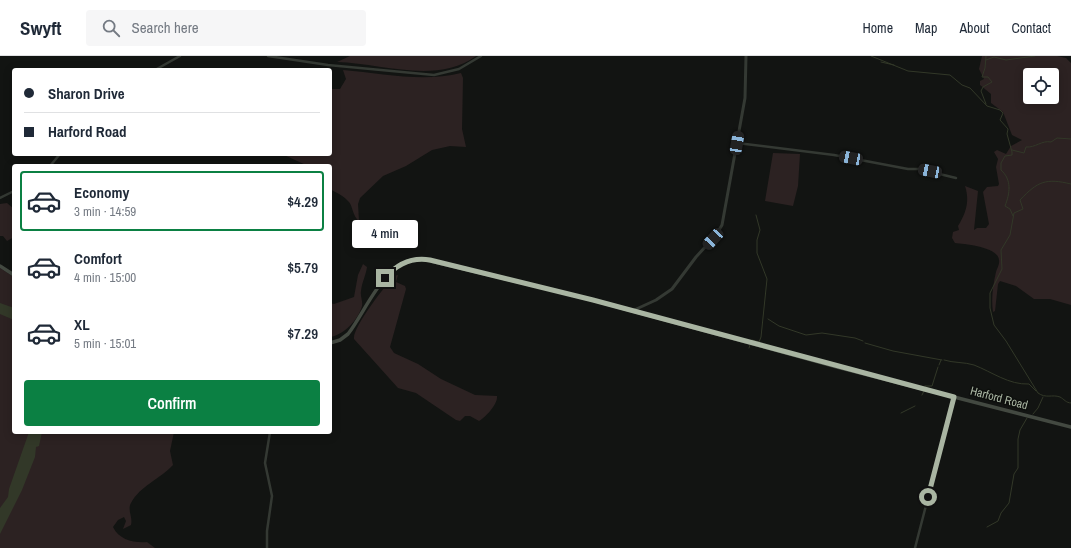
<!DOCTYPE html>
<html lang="en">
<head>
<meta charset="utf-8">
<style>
	body { margin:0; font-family:"Archivo Narrow",sans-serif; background:#f6f6f7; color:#1f2937; height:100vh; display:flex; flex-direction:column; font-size:15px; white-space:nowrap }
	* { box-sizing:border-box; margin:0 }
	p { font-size:13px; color:#747a83 }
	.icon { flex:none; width:22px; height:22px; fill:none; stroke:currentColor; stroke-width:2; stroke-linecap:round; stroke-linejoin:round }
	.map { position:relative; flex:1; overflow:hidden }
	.sheet { position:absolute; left:12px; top:108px; width:320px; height:270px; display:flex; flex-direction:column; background:#fff; border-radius:4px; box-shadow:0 2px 10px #0003 }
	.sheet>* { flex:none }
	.top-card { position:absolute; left:12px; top:12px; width:320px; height:88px; border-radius:4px; box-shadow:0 2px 10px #0003; display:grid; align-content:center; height:88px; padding:0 12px; background:#fff }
	.buttons { position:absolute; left:1023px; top:12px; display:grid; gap:8px }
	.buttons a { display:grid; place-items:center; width:36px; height:36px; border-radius:4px; background:#fff; box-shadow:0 2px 10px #0003; font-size:20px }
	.end { position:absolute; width:18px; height:18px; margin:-9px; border:5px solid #a9b5a2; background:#111; box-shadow:0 0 0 2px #111 }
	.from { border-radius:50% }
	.bubble { position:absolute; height:28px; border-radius:4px; background:#fff; box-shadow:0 2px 10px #0003; font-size:13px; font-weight:600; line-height:28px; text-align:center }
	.car { position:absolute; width:12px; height:24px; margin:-12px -6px; border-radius:5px; box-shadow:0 0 3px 1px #0007; background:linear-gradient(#222 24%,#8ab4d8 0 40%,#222 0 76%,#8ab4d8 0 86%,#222 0) }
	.top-card b { display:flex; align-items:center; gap:14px; height:38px; font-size:15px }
	.top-card b+b { border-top:1px solid #e0e1e3 }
	.top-card i { width:10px; height:10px; background:#1f2937 }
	ul { padding:7px 0 0; list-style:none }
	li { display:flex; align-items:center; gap:12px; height:60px; margin:0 8px 6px; padding:0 4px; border:2px solid transparent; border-radius:4px }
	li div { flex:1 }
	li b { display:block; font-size:15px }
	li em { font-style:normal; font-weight:600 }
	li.active { border-color:#0b8043 }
	li>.icon { width:36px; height:36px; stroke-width:1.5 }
	.action { display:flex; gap:8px; margin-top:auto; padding:8px 12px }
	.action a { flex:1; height:46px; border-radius:4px; background:#0b8043; color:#fff; font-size:16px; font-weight:600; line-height:46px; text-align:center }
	header { display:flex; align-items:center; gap:24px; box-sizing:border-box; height:56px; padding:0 20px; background:#fff; border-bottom:1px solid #e0e1e3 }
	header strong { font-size:19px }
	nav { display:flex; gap:22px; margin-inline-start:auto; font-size:14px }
	.search { width:280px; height:36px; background:#f6f6f7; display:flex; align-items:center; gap:10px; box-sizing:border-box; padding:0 14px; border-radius:4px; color:#747a83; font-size:15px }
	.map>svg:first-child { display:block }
	.green { fill:#2c2222; fill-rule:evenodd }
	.water { fill:#323828 }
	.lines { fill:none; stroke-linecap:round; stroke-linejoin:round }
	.stream { stroke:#323828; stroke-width:1 }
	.minor { stroke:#343933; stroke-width:2.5 }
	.tertiary { stroke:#343933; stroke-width:3 }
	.secondary { stroke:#434941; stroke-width:3.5 }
	.route { stroke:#a9b5a2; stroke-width:5 }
	.labels { text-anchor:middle; stroke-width:3; stroke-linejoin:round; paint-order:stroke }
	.street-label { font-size:12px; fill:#a9b5a2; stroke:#0d0f0d }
</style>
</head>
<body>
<header>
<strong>Swyft</strong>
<div class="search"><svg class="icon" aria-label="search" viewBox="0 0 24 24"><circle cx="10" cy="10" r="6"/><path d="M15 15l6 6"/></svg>Search here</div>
<nav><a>Home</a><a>Map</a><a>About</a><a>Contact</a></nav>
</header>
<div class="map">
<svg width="1071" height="492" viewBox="0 0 1071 492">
	<rect width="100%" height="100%" fill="#121412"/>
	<path class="green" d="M350,0H476C436,29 381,7 337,6Z
		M982,0H1057L1066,2L1071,7V249L1050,243H1034L1016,230L1000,225L998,228L995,255L993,256C991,243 993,229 996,216C997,212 1000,208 999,204C998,191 966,188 955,187L952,182L953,176L959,174L958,170C966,157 970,145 965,130L978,135L974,174L977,172H986L989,168L983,136L987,131L998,130L999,128L996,111L998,103L994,96L997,94L1006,98L1011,90L1022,84L1012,79L1003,56L991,47V38L980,29V25L984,23L979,13ZM1030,19H1052V41H1030Z
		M343,14C382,17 422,27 461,17L463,22L462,73L466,91L450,90L432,94L406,110L383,120L360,142L358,148L359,165C353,161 353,151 349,146C344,140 337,137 330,133V110H308L282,98H330V33H340L346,23Z
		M773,97L800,98L798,130L793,150L765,145Z
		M7,147L14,153V181L7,185L3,180H0V148Z
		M363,208L367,211C366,219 362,226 361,235C360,240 363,245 362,250C358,264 344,279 330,281V247L334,248L354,241L358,219Z
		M0,212L14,221V376H174L170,395L173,409C160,423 140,430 131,447C127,454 133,461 131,469L123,473L126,465L124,461L118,464L113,471C119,484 134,487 147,486L155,492H0Z
		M398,219L396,226L405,230L406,233L390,291L394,297L418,308L441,323L475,339L497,340C498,348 486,361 479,365L470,360H465L460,365L456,364L416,337L398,332L354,283C352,272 385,230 394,220Z"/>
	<path class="water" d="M0,247L14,252V264L0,258Z
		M29,376H42L39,390L36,391L35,401L22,434L0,478V452L8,441L9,433Z"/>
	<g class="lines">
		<path class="stream" d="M871,0L908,15L950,19L962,29L970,32L987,50L1000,54L1003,57L1000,64L1008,73L1007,78L1012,96V99L1005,100L1001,107V114C1012,124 1010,137 1005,150L1010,153L1013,160
			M986,0L985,12L982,21H988L992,26L983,31L981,35L986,48
			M986,4L994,1L1006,4L1035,0
			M881,6L894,9
			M1012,94L1024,97L1026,91C1035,92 1042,84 1051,86L1057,82L1071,83
			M768,263L779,270L806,279L822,277L855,282L863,285
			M752,284L759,286L761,281L767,223L757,197V184L760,174L756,159
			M865,287L893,295L942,304
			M749,292L750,289
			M944,304C953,307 965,306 974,309C992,316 1009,329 1029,328L1036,335
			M939,309L941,304
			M925,330H932L938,311
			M1038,337L1006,285L994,269L990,252V237L1002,213L1001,194L1010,179L1014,157L1023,153L1020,144C1038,125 1046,122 1071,128
			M1038,337C1046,343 1052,338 1060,341C1064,343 1066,347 1071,347
			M922,339L924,335
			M901,357L915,350
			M1033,358L1038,352L1043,341
			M987,471L998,465L1001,457L1009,447L1014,418L1018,412V383L1020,374L1027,362"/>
		<path class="minor" d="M268,0L328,9L434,19L459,13L481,0
			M155,14L180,0
			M737,87L834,99L908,113H919L956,122
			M50,110L60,98
			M0,142L14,135
			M267,492V475L272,440L265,407L270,376
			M915,492L954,341"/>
		<path class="tertiary" d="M632,255L656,244L672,233L696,201L716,179L722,169L745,42L746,0"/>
		<path class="secondary" d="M0,210L14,219
			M330,287L340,284L348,278C367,254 385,201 422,203L581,241L837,311L1071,371"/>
	</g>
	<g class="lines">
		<path class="route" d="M385,222C397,208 412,201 430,204L593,244L954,341L928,441"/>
	</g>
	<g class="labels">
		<g class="street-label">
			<text transform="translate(999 342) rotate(15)" y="4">Harford Road</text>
		</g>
	</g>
</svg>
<div class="buttons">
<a><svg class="icon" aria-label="locate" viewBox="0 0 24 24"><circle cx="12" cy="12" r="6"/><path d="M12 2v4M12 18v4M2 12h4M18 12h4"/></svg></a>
</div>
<i class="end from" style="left:928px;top:441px"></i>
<i class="end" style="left:385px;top:222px"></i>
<div class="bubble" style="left:352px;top:164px;width:66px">4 min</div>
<i class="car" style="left:737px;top:87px;rotate:10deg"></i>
<i class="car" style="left:851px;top:102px;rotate:281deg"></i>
<i class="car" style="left:930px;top:115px;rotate:281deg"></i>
<i class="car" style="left:713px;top:183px;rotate:223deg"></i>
<div class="top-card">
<b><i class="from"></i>Sharon Drive</b>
<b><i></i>Harford Road</b>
</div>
<section class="sheet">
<ul>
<li class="active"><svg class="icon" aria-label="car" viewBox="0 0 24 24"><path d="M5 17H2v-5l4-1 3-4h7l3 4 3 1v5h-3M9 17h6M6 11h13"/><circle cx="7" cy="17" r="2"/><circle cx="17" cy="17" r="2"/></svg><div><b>Economy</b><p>3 min · 14:59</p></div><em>$4.29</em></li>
<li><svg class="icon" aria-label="car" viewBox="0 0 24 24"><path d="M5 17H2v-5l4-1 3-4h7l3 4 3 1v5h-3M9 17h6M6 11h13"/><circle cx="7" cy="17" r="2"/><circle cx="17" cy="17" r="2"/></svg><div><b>Comfort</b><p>4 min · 15:00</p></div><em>$5.79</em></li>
<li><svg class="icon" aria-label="car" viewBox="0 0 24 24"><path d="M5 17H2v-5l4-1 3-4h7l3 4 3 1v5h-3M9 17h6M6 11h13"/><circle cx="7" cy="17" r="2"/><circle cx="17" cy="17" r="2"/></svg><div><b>XL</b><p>5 min · 15:01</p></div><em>$7.29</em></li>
</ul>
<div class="action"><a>Confirm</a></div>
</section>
</div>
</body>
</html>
